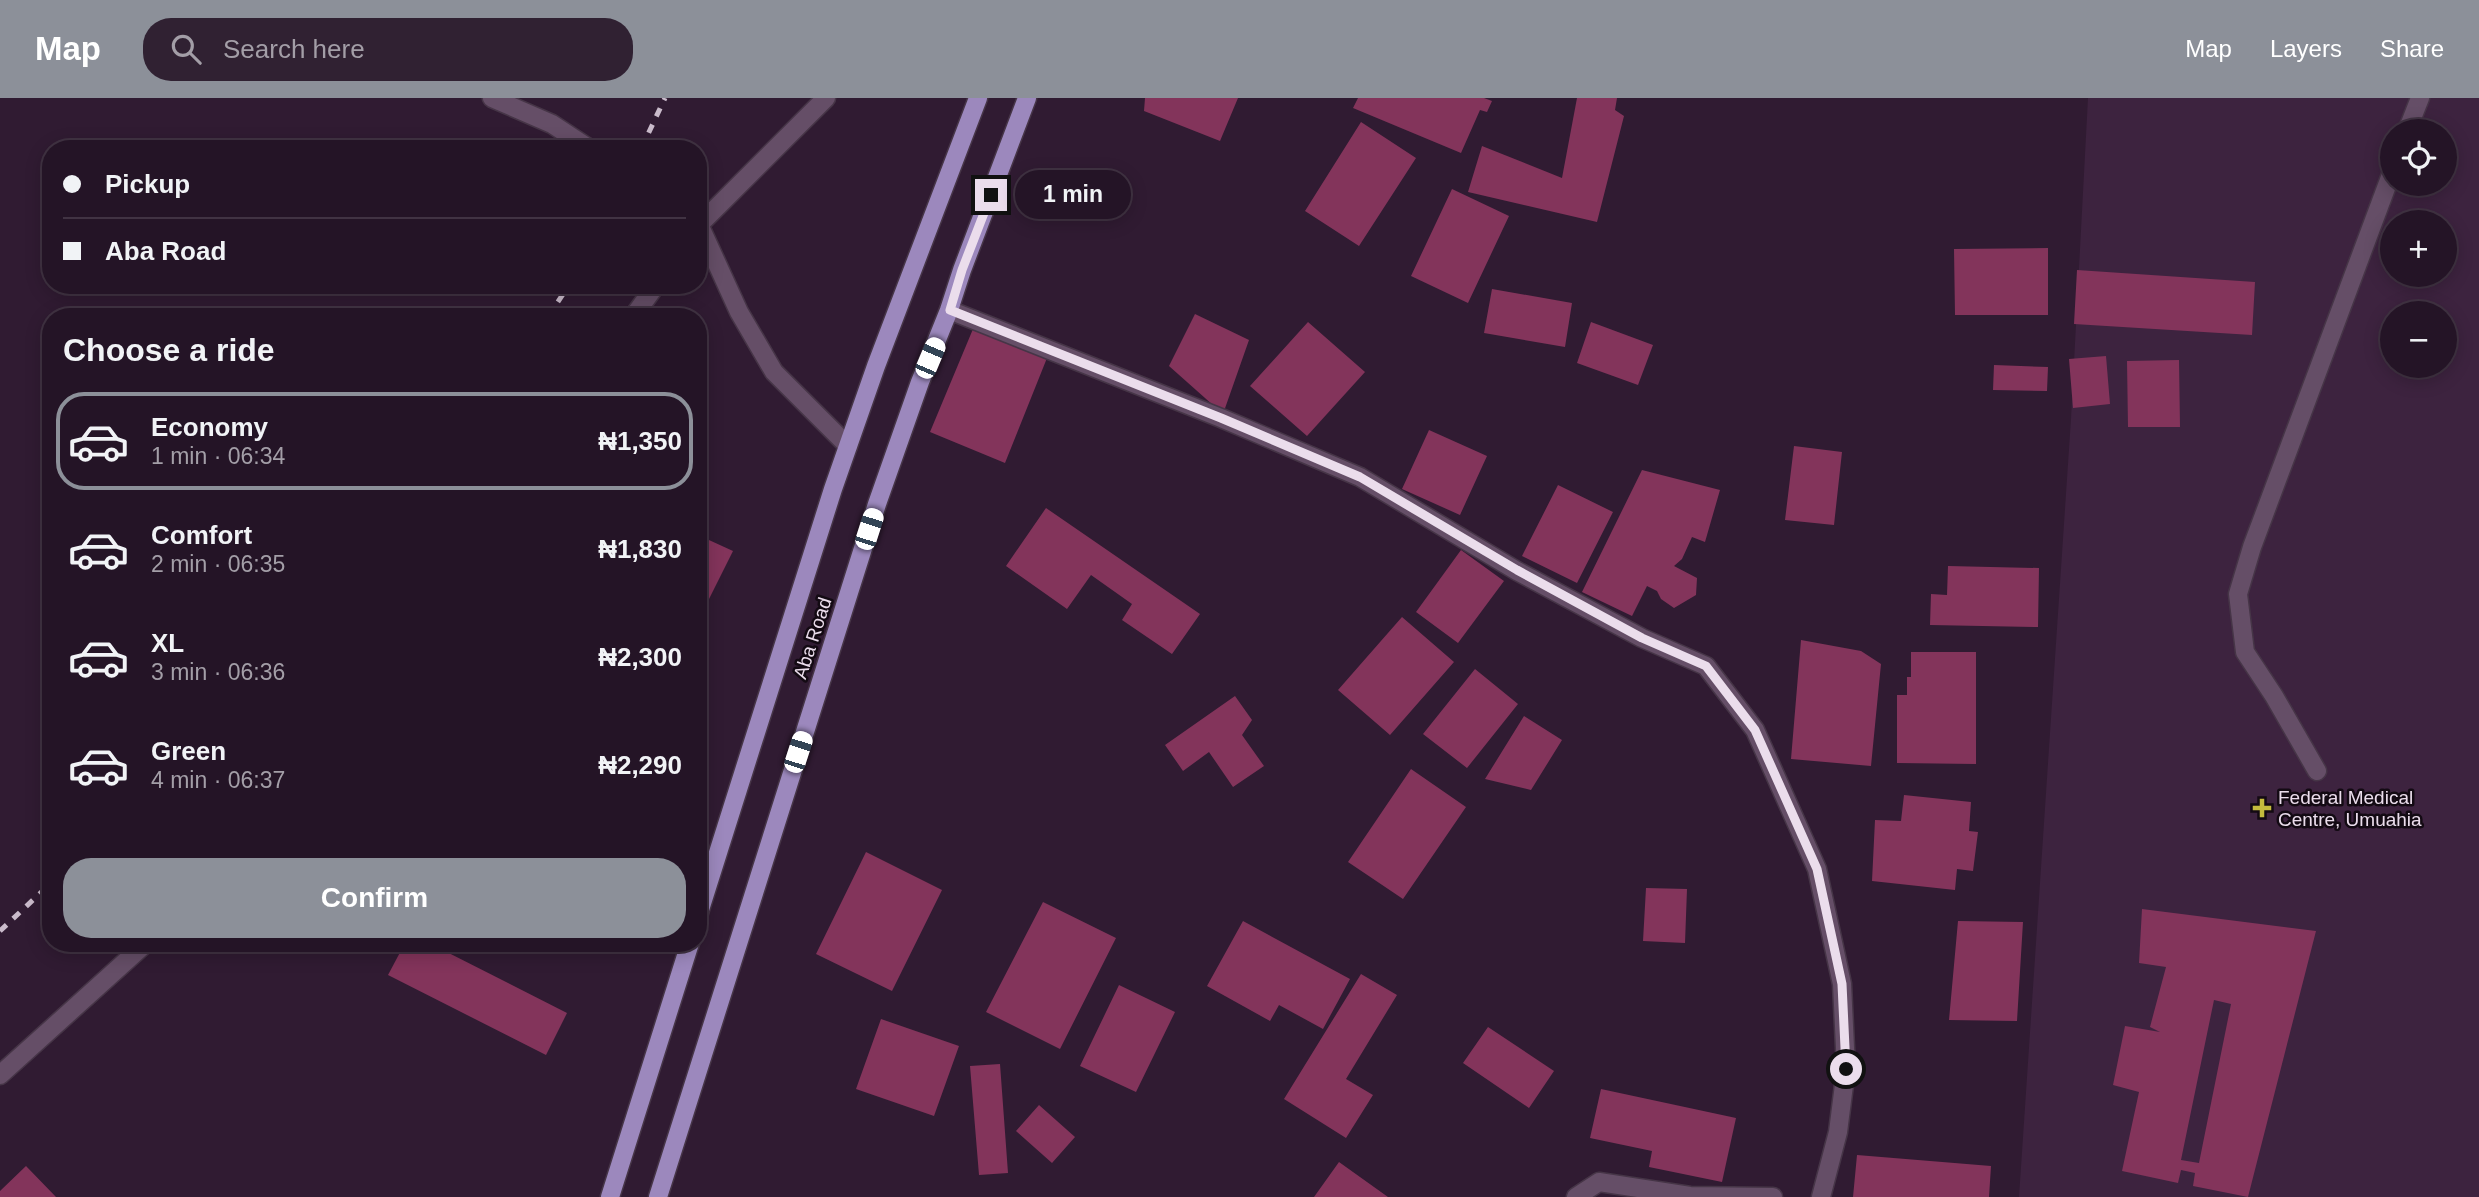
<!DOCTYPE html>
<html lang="en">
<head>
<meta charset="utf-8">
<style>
	body { margin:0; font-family:Helvetica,sans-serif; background:#302132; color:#f1f3f6; height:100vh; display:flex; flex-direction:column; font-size:26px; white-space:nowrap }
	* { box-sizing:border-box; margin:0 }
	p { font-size:23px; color:#a39ea7 }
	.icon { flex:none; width:38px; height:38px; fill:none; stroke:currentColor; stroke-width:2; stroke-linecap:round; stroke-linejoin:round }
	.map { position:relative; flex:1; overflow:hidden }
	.details { position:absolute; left:42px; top:210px; width:665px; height:644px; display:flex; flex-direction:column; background:#241426; border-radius:28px; box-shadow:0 4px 18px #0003,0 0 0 2px #413343 }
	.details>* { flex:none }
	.top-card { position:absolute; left:42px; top:42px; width:665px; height:154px; border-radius:28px; box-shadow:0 4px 18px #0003,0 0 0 2px #413343; display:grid; align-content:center; height:154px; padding:0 21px; background:#241426 }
	.buttons { position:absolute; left:2380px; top:21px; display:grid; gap:14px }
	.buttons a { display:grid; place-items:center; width:77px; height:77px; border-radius:50%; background:#241426; box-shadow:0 4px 18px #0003,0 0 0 2px #413343; font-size:35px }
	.end { position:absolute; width:32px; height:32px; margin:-16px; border:9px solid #ebddec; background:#111; box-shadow:0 0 0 4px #111 }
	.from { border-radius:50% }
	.bubble { position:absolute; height:49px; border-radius:24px; background:#241426; box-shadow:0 4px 18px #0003,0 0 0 2px #413343; font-size:23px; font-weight:700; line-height:49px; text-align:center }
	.car { position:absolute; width:21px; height:42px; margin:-21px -10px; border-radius:9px; box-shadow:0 0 5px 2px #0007; background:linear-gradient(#fff 24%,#345 0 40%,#fff 0 76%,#345 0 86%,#fff 0) }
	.top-card b { display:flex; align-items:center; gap:24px; height:66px; font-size:26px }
	.top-card b+b { border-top:2px solid #413343 }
	.top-card i { width:18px; height:18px; background:#f1f3f6 }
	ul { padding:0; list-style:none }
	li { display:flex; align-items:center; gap:21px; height:98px; margin:0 14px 10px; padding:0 7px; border:4px solid transparent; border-radius:28px }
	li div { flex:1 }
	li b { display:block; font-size:26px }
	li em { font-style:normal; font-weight:700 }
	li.selected { border-color:#8c9099 }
	li>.icon { width:63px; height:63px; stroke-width:1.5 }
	h2 { padding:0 21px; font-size:32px; line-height:84px }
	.primary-button { display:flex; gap:14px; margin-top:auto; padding:14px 21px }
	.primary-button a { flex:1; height:80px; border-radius:28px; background:#8c9099; color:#fff; font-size:28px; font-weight:700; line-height:80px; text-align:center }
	header { display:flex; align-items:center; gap:42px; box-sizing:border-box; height:98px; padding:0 35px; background:#8c9099; color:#fff }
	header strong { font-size:33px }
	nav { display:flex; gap:38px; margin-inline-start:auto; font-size:24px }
	.search { width:490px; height:63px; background:#302132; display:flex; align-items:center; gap:18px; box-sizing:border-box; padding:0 24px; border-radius:28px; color:#a39ea7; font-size:26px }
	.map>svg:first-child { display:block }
	.built { fill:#3d233f; fill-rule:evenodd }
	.building { fill:#83345b; fill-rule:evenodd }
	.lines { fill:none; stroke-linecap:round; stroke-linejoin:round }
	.service-casing { stroke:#463547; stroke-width:21 }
	.minor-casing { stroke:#463547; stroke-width:21 }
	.tertiary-casing { stroke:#463547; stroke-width:21 }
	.primary-casing { stroke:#463547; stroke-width:21 }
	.service { stroke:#654e67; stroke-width:18 }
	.minor { stroke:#654e67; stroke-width:18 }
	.tertiary { stroke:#654e67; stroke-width:18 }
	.primary { stroke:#9c88bd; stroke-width:18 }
	.rail { stroke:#cabbcb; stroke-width:5; stroke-dasharray:9 9; stroke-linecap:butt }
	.route { stroke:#ebddec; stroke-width:9 }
	.poi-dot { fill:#c5bc3d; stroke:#130a13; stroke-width:2.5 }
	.labels { text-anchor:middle; stroke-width:5; stroke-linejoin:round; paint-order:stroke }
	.street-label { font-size:19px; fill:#ebddec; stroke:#130a13 }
	.poi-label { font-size:19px; fill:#ebddec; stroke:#130a13; text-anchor:start }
</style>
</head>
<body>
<header>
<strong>Map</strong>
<div class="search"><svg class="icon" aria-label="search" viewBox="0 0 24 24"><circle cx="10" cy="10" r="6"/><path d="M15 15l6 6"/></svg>Search here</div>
<nav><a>Map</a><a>Layers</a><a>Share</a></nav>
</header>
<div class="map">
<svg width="2479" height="1099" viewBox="0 0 2479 1099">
	<rect width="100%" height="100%" fill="#301b32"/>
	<path class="built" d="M2088,0H2479V1099H2019L2071,321ZM2392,33H2445V86H2392ZM2392,124H2445V177H2392ZM2392,215H2445V268H2392Z"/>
	<path class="building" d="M1145,0H1238L1220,43L1144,13Z
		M1358,0H1484L1492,3L1487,14L1480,12L1461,55L1353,10Z
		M1577,0H1617L1615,12L1624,18L1597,124L1468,94L1482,48L1562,80Z
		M1361,24L1416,60L1359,148L1305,113Z
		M1452,91L1509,118L1468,205L1411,178Z
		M2048,150V217H1955L1954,151Z
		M2077,172L2255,184L2252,237L2074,226Z
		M1492,191L1572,205L1565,249L1484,235Z
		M1195,216L1249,242L1223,316L1169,268Z
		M1308,224L1365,274L1307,338L1250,288Z
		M1591,224L1653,247L1638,287L1577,265Z
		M973,231L1047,260L1005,365L930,334Z
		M2106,258L2110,306L2073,310L2069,261Z
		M2179,262L2180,329H2128L2127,263Z
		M1994,267L2048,269L2047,293L1993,292Z
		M1429,332L1487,358L1460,417L1402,391Z
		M1794,348L1842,354L1834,427L1785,422Z
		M1642,372L1720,392L1705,444L1692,439L1682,461L1674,468L1697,480L1696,497L1674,510L1661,501L1657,493L1647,488L1632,518L1582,494Z
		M1558,387L1613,414L1577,485L1522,458Z
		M1046,410L1200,516L1172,556L1122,522L1132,506L1091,477L1067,511L1006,468Z
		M698,437L733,453L704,511L698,508Z
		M1461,452L1504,483L1458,545L1416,514Z
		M1948,468L2039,470L2038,529L1930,527L1931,496L1947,497Z
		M1402,519L1454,564L1390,637L1338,592Z
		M1801,542L1861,553L1881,566L1871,668L1791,661Z
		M1911,554H1976V666L1897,665V597H1907V579H1911Z
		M1475,571L1518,606L1467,670L1423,636Z
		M1235,598L1252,622L1242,637L1264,668L1233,689L1209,654L1183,673L1165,647Z
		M1524,618L1562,642L1531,692L1485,681Z
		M1411,671L1466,709L1403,801L1348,764Z
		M1904,697L1971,704L1969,733L1978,734L1973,773L1957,771L1955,792L1872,783L1875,722L1901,723Z
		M866,754L942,792L892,893L816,856Z
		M1646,790L1687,791L1685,845L1643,843Z
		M1043,804L1116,840L1060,951L986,914Z
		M2142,811L2316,833L2248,1099L2193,1088L2195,1075L2181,1072L2178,1085L2122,1073L2139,994L2113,987L2125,928L2160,934L2150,929L2166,869L2139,865ZM2214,902L2231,906L2199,1065L2181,1062Z
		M1243,823L1350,881L1323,931L1279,907L1270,923L1207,888Z
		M1958,823L2023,824L2017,923L1949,922Z
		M405,845H429L567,915L546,957L388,877Z
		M1361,876L1397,897L1346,981L1373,997L1346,1040L1284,1001Z
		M1119,887L1175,914L1136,994L1080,968Z
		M881,921L959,948L934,1018L856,991Z
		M1488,929L1554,973L1529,1010L1463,965Z
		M1000,966L1008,1075L979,1077L970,968Z
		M1601,991L1736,1020L1722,1084L1649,1069L1652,1053L1590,1040Z
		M1039,1007L1075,1039L1052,1065L1016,1033Z
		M1857,1057L1991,1068L1989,1099H1853Z
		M1339,1064L1388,1099H1314Z
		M26,1068L56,1099H0V1093Z"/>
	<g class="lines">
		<defs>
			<path id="service" d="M2407,33L2420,0
				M2317,673L2274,598L2245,554L2238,496L2252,449L2392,74"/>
			<path id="minor" d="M492,0L552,26L590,51
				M698,124L739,214L774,274L848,348
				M949,212L1221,320L1360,379L1517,473L1642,540L1706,568L1755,632L1817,771L1842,886L1846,971L1838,1034L1821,1099
				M1576,1099L1599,1084L1690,1098L1773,1099"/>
			<path id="tertiary" d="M698,128L826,0
				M633,219L656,187
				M0,977L146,845"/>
			<path id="primary" d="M698,818L833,391L876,268L978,0
				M610,1099L690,845
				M658,1099L877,406L920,284L949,212L962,172L1027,0"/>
		</defs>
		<use href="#service" class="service-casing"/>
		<use href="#minor" class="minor-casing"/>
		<use href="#tertiary" class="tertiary-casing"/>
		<use href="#primary" class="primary-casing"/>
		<use href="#service" class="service"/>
		<use href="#minor" class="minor"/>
		<use href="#tertiary" class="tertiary"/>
		<use href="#primary" class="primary"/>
		<path class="rail" d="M641,51L665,0
			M548,219L569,187
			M0,833L51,785"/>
	</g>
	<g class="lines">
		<path class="route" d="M991,97L962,172L950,212L1221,320L1360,379L1517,472L1642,540L1706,568L1755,632L1817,771L1842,886L1846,971"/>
	</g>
	<path class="poi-dot" d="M2258.5 699.5h7v7h7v7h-7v7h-7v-7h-7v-7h7z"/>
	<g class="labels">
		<g class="street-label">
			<text transform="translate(812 540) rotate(-72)" y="7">Aba Road</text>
		</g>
		<g class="poi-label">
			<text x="2278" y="706">Federal Medical<tspan x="2278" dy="22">Centre, Umuahia</tspan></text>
		</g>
	</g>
</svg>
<div class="buttons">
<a><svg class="icon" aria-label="locate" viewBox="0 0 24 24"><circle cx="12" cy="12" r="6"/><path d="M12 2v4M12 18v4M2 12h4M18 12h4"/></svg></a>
<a>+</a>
<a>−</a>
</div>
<i class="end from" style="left:1846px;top:971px"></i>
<i class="end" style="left:991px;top:97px"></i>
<div class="bubble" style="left:1015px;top:72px;width:116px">1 min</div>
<i class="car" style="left:930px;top:260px;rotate:23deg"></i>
<i class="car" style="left:869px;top:431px;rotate:18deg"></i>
<i class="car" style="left:798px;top:654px;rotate:18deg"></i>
<div class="top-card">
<b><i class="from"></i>Pickup</b>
<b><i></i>Aba Road</b>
</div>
<section class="details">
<h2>Choose a ride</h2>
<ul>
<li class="selected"><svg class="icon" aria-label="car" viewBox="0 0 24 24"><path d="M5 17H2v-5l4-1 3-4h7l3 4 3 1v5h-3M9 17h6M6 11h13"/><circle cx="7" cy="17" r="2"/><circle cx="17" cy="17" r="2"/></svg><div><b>Economy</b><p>1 min · 06:34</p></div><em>₦1,350</em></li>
<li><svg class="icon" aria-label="car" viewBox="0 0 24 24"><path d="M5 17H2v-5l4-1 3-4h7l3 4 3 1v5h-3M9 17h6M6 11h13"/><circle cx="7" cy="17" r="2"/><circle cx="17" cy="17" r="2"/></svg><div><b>Comfort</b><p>2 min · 06:35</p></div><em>₦1,830</em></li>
<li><svg class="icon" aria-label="car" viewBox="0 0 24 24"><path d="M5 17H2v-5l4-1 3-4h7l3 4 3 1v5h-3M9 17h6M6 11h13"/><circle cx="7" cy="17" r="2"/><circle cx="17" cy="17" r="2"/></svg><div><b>XL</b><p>3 min · 06:36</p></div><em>₦2,300</em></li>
<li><svg class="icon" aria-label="car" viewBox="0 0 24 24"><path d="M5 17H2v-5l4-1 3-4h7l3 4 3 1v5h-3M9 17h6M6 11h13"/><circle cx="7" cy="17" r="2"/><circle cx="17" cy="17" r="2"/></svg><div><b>Green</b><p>4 min · 06:37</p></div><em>₦2,290</em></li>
</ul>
<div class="primary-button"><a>Confirm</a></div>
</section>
</div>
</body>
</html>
